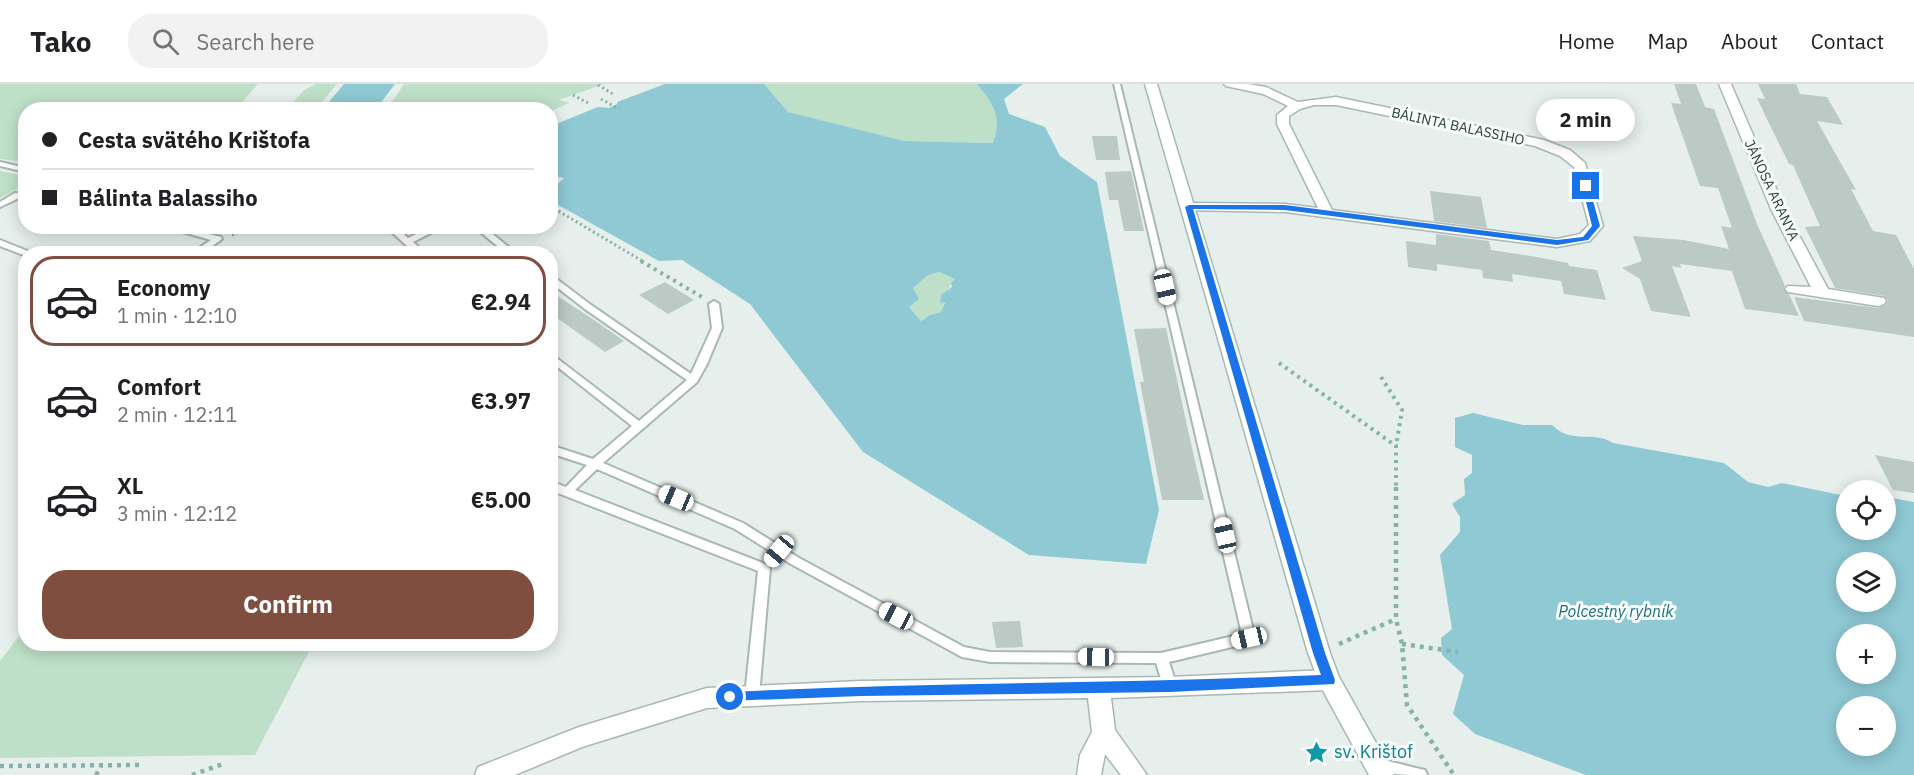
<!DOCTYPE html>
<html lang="en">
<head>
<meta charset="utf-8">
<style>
	body { margin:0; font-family:"IBM Plex Sans",sans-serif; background:#f2f2f2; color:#202124; height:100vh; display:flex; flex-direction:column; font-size:22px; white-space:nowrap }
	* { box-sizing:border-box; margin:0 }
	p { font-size:20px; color:#757577 }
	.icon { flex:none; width:33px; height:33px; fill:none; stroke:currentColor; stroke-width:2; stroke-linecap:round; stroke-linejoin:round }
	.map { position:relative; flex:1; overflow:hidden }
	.sheet { position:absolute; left:18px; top:162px; width:540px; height:405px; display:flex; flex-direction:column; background:#fff; border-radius:24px; box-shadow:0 3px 15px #0003 }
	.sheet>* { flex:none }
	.guide { position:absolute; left:18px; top:18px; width:540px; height:132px; border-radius:24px; box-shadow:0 3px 15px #0003; display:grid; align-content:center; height:132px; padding:0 24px; background:#fff }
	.controls { position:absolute; left:1836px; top:396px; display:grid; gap:12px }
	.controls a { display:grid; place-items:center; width:60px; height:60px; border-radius:50%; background:#fff; box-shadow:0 3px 15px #0003; font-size:30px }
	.end { position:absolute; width:27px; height:27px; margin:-14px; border:8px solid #1a73e8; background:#fff; box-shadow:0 0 0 3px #fff }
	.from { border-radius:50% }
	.bubble { position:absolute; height:42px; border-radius:21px; background:#fff; box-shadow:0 3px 15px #0003; font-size:20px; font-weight:700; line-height:42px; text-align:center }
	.car { position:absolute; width:18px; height:36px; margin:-18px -9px; border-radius:8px; box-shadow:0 0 4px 2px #0007; background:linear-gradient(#fff 24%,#345 0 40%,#fff 0 76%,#345 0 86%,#fff 0) }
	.guide b { display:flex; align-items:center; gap:21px; height:57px; font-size:22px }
	.guide b+b { border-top:2px solid #e0e0e0 }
	.guide i { width:15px; height:15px; background:#202124 }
	ul { padding:10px 0 0; list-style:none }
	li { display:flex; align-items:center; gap:18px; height:90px; margin:0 12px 9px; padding:0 12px; border:3px solid transparent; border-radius:24px }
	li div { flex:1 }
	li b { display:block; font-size:22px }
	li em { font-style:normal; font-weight:700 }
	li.selected { border-color:#7f4e3f }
	li>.icon { width:54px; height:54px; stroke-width:1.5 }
	.cta { display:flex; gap:12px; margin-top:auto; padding:12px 24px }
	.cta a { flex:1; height:69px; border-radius:24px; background:#7f4e3f; color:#fff; font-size:24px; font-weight:700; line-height:69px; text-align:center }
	header { display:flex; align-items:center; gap:36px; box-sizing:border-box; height:84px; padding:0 30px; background:#fff; border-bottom:2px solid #e0e0e0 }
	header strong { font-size:28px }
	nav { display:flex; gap:33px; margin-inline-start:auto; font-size:21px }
	.search { width:420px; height:54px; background:#f2f2f2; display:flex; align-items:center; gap:15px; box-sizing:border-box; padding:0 21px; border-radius:24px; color:#757577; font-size:22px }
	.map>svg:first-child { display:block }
	.green { fill:#bfe0c8 }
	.water { fill:#8ec9d4; fill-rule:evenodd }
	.building { fill:#bbcac4 }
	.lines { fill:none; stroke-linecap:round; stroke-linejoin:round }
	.service-casing { stroke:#a8b8b2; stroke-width:4 }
	.minor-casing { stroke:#a8b8b2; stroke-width:3 }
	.secondary-casing { stroke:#a4bbb3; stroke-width:3 }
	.path-far2 { stroke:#86b3a5; stroke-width:3; stroke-dasharray:2 3; stroke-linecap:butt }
	.path-far1 { stroke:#86b3a5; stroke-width:4; stroke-dasharray:3 4.5; stroke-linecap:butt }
	.path { stroke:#86b3a5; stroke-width:4.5; stroke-dasharray:4 5; stroke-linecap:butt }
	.service { fill:#fff; fill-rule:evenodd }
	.minor { fill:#fff; fill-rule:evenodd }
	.secondary { fill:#fff; fill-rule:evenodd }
	.route { fill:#1a73e8 }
	.labels { text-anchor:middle; stroke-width:6; stroke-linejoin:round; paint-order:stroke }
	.far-street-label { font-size:14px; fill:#24423a; stroke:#f7fbf9 }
	.water-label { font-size:16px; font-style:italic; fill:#1c6f80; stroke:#f7fbf9 }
	.near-culture-label { font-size:18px; fill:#0d838f; stroke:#f7fbf9; text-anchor:start }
</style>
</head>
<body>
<header>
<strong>Tako</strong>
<div class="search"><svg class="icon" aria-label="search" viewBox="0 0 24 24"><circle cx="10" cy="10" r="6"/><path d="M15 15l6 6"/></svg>Search here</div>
<nav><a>Home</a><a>Map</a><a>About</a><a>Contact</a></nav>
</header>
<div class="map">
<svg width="1914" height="691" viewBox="0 0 1914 691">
	<rect width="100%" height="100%" fill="#e6efeb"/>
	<path class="green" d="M0,0H258L236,25L26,26L25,78L0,75Z
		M316,0H337L316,25H287L304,6Z
		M404,0H604L559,16L569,19L551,27L387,25Z
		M764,0H977C996,22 1001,30 993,59L904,57L788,28Z
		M0,87L25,92V101L0,114Z
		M939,188L955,195C946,204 947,216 941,228L930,231L921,237L909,223L914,210L913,204L928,191Z
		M25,544L26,560H313L255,671L0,674V577Z"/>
	<path class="water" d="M344,0H395L376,25H323Z
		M665,0H764L788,28L904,57L993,59C1002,32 994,21 977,0H1023L1004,15L1009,30L1045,43L1060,72L1097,98L1159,426L1146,480L1029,471L863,368L750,220L682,176L659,177L551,117V106L564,94L559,93L551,96V42L598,23L609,24L617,20V18ZM939,188L955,195L951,199L952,203L941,211L940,218L945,219L941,228L930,231L921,237L909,223L919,215L913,204L928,191Z
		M1473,329L1523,341H1552C1572,361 1593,346 1613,359L1724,379L1748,398L1768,403L1782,399L1846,412V446H1886V413L1914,418V691H1586L1475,650L1453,630L1464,591L1442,571L1441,554L1452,545L1440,471L1460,448V433L1452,420L1465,411L1464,395L1472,389V371L1455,363V334ZM1846,478H1886V518H1846ZM1846,550H1886V590H1846ZM1846,622H1886V662H1846Z"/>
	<path class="building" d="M1674,0H1696L1705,23L1714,25L1757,140L1785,202L1783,205L1789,210L1799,232L1745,225L1732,187L1680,180L1681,184L1672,182L1691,233L1651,227L1640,195L1622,184L1642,177L1633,152L1684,156L1729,165L1721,142L1732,144L1718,104L1700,102L1671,19L1681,20Z
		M1758,0H1796L1800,10L1827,13L1843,41L1817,37L1856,106L1851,105L1873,147L1896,151L1914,185V253L1804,237L1794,213L1878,224L1886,221L1888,216L1884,212L1835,204L1805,143L1820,142L1793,81L1789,80L1764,29L1757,14L1765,15Z
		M1092,52H1117L1120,76H1096Z
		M1131,87L1144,147H1124L1118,116H1109L1105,88Z
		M1430,107L1481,113L1487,144L1434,137Z
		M1436,150L1489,157L1491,166L1531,172L1568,179L1569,182L1597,186L1606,216L1564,210L1561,197L1512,190L1513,198L1483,194L1482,186L1437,180V187L1408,183L1406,157L1436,161Z
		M665,198L694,216L668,230L639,211Z
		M550,207L594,236L624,257L605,268L550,229Z
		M1166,244L1187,342L1204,416H1162L1140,298H1144L1134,245Z
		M1875,371L1914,378V409L1893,406Z
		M1020,537L1023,563L996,564L992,538Z"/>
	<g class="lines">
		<defs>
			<path id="service" d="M1114,0H1120L1255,554L1253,558L1169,578L1177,603L1175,607L1170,609L1165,607L1156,579L990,578L962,573L791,480L735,445L597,385L575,406L768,481L770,484L759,612L757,616L752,618L747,616L745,612L758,487L550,406V397L566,403L587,381L550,369V361L593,375L632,342L550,277V269L639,337L687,296L585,225L550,198V190L591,221L691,290L712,244L709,220L714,217L719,220L722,244L707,280L697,298L603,379L743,439L799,474L964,563L990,568L1161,569L1242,550Z
				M0,78L26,84V88L0,82Z
				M15,109L26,110V115L19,114L0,123V118Z
				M161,142H177L221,153L222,155L201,170H190L211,156Z
				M385,142H395L408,154L433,142H445L413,158L426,170H416Z
				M473,142H483L517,170H507Z
				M0,156L30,168L31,170H26V172L0,162Z
				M1376,674L1420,685L1425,686L1427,691C1408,691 1390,691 1371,685L1369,680L1371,675Z"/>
			<path id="minor" d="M1224,0H1248L1266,3L1298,18L1336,13L1544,56L1570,66L1585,79L1603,142L1590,157L1557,163L1285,128L1184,126L1182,123L1189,119L1285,120L1318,124L1277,40V31L1288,22L1263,10L1226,2ZM1314,21H1336L1535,62L1560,72L1574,83L1589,141L1580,150L1557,155L1332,126L1289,40V32L1300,25Z
				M1719,0H1731L1785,125L1828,205L1884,214L1886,217L1884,220L1878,222L1788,208L1785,205L1788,202L1811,203L1771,125Z
				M1329,586L1337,589L1340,596L1337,603L1329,606L1111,614L1115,646L1147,691H1121L1105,670L1101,691H1077L1080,671L1092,648L1088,614L861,617L707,624L582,663L515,691H475L478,683L579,643L707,604L861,597L1170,593Z"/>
			<path id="secondary" d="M1145,0H1157L1330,569L1339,593L1394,691H1369L1321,603L1308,569Z"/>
		</defs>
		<use href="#service" class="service-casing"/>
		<use href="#minor" class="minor-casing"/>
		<use href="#secondary" class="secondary-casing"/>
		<path class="path-far2" d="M598,1L613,10
			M573,11L588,19
			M601,15L619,25
			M550,122L644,178
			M232,151L254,142"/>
		<path class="path-far1" d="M641,177L702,213
			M1279,279L1396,362V404
			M1381,293L1402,326L1396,362"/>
		<path class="path" d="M1396,403V535L1402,560L1407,621L1454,691
			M1339,560L1396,535
			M1402,560L1458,568
			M0,682L140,681
			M96,691L101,682
			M192,691L223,680"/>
		<use href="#service" class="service"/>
		<use href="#minor" class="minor"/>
		<use href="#secondary" class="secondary"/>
	</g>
	<path class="route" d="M1586,100L1589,102L1600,142L1588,156L1557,161L1285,126L1193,125L1325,569L1335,596L1334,600L1170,608L861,612L725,617L724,613L725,609L730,608C927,598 1124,600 1321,591L1313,569L1185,123L1189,121H1285L1557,156L1583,153L1592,142L1582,102Z"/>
	<defs>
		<symbol id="sight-bare" viewBox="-9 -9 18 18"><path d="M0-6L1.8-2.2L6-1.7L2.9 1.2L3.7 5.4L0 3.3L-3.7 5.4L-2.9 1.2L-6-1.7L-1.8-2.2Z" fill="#0f9aa8" stroke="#f7fbf9" stroke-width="2.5" paint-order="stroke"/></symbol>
	</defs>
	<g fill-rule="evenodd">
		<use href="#sight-bare" x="1300" y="652" width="33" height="33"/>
	</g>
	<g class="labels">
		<g class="far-street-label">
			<text transform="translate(1458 42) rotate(12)" y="5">BÁLINTA BALASSIHO</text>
			<text transform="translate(1772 106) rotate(65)" y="5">JÁNOSA ARANYA</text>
		</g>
		<g class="water-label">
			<text x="1616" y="533">Polcestný rybník</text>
		</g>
		<g class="near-culture-label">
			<text x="1334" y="674">sv. Krištof</text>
		</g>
	</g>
</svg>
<div class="controls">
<a><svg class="icon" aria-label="locate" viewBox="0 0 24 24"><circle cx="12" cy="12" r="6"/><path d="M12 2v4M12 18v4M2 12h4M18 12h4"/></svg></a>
<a><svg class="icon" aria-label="layers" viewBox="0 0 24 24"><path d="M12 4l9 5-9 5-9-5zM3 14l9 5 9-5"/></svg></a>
<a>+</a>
<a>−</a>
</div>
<i class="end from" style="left:730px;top:613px"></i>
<i class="end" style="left:1586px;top:102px"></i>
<div class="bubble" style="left:1536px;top:15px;width:99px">2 min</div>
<i class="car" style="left:1165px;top:203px;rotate:167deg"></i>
<i class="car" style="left:676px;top:414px;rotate:293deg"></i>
<i class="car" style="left:1225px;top:451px;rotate:347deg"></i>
<i class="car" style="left:779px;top:467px;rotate:220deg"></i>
<i class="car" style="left:896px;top:532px;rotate:298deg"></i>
<i class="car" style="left:1249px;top:554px;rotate:257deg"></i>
<i class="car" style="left:1096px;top:573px;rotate:271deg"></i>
<div class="guide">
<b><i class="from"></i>Cesta svätého Krištofa</b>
<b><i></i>Bálinta Balassiho</b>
</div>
<section class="sheet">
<ul>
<li class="selected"><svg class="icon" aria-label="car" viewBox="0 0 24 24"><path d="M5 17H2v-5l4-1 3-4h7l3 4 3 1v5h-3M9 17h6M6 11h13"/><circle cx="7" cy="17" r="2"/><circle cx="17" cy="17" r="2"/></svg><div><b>Economy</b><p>1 min · 12:10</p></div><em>€2.94</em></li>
<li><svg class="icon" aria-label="car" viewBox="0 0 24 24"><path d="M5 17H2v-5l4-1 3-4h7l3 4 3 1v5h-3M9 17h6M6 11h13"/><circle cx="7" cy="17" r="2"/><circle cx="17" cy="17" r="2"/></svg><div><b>Comfort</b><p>2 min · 12:11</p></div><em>€3.97</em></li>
<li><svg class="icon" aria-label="car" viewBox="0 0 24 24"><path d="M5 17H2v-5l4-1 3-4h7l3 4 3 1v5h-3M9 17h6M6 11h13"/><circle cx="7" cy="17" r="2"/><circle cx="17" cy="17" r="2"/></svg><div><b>XL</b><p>3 min · 12:12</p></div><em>€5.00</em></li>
</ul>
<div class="cta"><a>Confirm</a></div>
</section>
</div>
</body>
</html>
